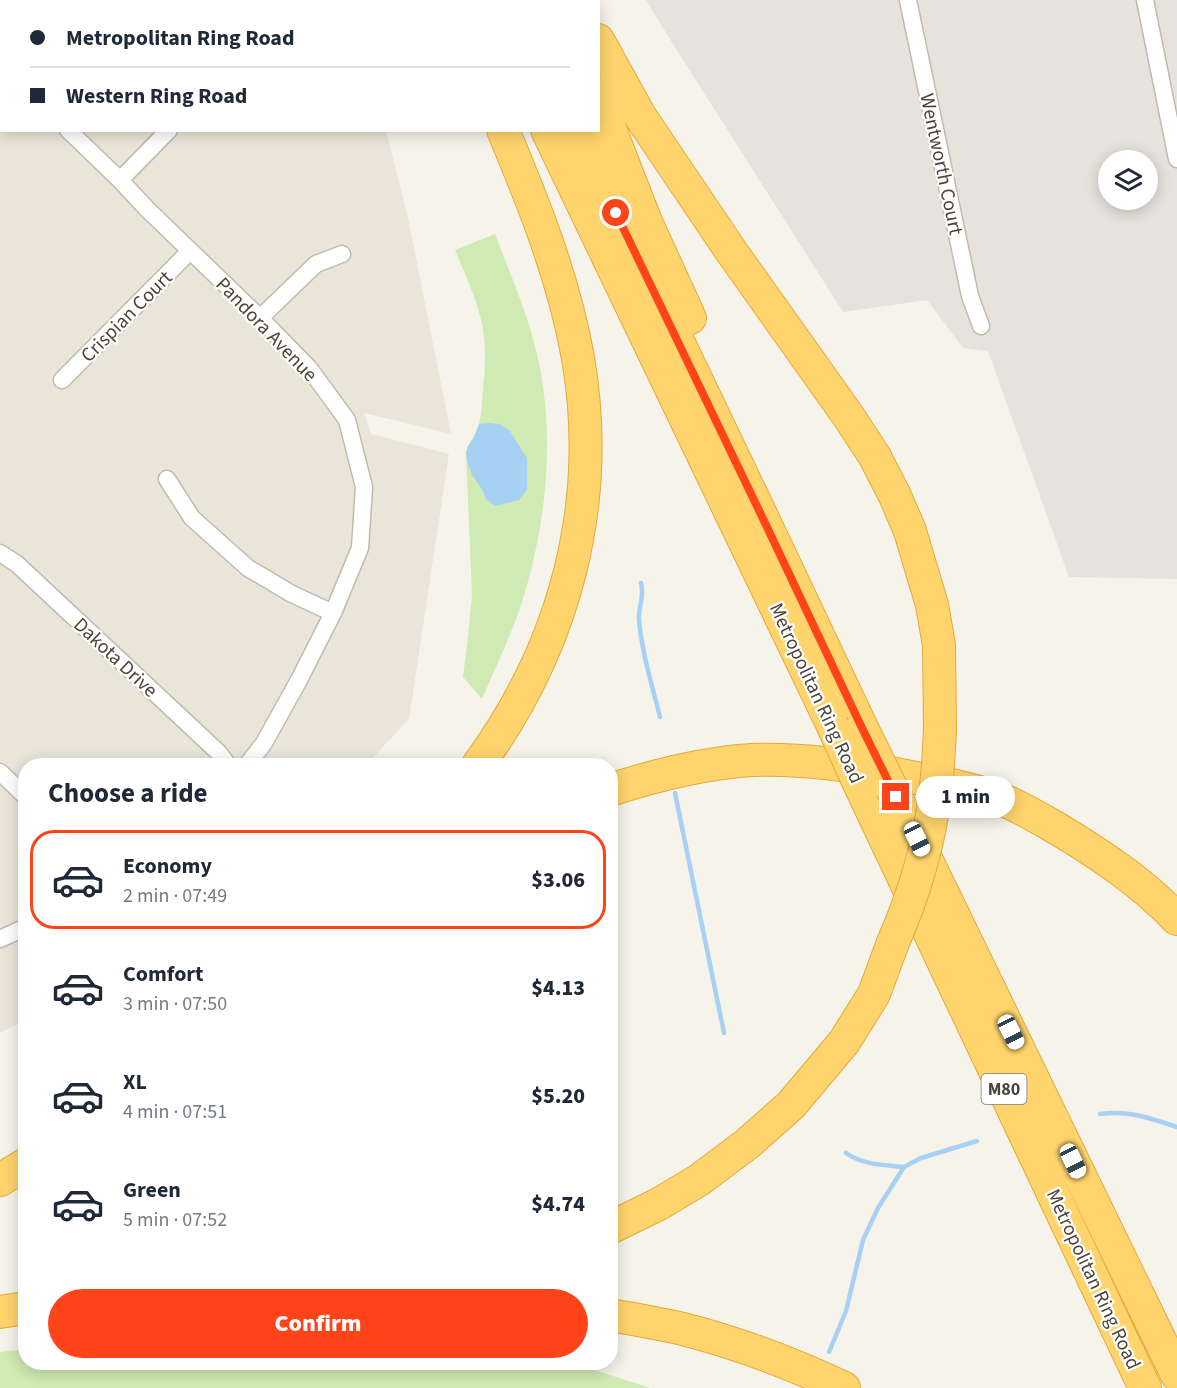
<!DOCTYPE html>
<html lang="en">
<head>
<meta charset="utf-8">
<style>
	body { margin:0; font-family:"Source Sans 3",sans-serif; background:#f6f6f7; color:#1f2937; height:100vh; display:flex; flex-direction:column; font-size:22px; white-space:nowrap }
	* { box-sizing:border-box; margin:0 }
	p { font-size:20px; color:#747a83 }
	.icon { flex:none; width:33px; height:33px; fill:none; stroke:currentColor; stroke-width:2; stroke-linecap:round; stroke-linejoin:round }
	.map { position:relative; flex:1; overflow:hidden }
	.details { position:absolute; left:18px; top:758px; width:600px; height:612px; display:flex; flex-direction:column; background:#fff; border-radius:24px; box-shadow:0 3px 15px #0003 }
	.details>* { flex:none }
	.hud { position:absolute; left:0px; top:0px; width:600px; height:132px; box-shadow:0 3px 15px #0003; display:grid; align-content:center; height:132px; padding:0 30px; background:#fff }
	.buttons { position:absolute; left:1098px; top:150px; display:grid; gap:12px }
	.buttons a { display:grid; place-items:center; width:60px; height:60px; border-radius:50%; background:#fff; box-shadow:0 3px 15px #0003; font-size:30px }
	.end { position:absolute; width:27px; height:27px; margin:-14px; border:8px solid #ff4419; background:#fff; box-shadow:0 0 0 3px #fff }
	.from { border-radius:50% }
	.bubble { position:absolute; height:42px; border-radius:21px; background:#fff; box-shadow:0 3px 15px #0003; font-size:20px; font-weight:800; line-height:42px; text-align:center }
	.car { position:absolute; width:18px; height:36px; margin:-18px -9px; border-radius:8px; box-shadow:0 0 4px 2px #0007; background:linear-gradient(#fff 24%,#345 0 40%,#fff 0 76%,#345 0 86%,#fff 0) }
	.hud b { display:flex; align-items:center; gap:21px; height:57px; font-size:22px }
	.hud b+b { border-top:2px solid #e0e1e3 }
	.hud i { width:15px; height:15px; background:#1f2937 }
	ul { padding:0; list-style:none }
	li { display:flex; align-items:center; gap:18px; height:99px; margin:0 12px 9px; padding:0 18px; border:3px solid transparent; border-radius:24px }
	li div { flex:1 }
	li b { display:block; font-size:22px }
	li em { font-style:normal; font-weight:800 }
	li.selected { border-color:#ff4419 }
	li>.icon { width:54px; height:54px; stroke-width:1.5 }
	h2 { padding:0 30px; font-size:27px; line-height:72px }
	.action { display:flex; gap:12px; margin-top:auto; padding:12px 30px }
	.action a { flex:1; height:69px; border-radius:36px; background:#ff4419; color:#fff; font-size:24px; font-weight:800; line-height:69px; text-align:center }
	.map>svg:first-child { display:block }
	.residential { fill:#eae5d9 }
	.industrial { fill:#e6e2dc; fill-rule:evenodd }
	.green { fill:#d0eab3 }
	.water { fill:#a7d1f3 }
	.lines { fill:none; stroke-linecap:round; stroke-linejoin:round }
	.stream { stroke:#a7d1f3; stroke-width:4.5 }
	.minor-casing { stroke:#c2bbad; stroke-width:19 }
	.motorway-casing { stroke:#e2aa39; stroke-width:34 }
	.minor { stroke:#fff; stroke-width:16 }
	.motorway { stroke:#ffd46d; stroke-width:32 }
	.motorway-bridge-casing { stroke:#e2aa39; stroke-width:34; stroke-linecap:butt }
	.motorway-bridge { stroke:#ffd46d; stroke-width:32 }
	.route { stroke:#ff4419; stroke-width:8 }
	.labels { text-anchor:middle; stroke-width:4.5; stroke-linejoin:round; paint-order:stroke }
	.shield { fill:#fff; stroke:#817c74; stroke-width:1.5 }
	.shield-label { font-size:18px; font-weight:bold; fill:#4b4438 }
	.street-label { font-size:20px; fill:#4b4438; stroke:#fff }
</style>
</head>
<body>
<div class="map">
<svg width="1177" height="1388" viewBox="0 0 1177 1388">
	<rect width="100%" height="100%" fill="#f6f3eb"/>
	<path class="residential" d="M0,0H350V1L2,2V130L386,131L407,213L451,434L364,413L371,434L449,454L409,719L366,765H26L25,1020L0,1033Z"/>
	<path class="industrial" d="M646,0H1177V579L1069,577L988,351L963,348L927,300L843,312L668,36ZM1108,160H1148V200H1108Z"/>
	<path class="green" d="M495,234C511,276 530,319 539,363C555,442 546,525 522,602C511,635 496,667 482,699L463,677L468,636L472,595L466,453C468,443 476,435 479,424C482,412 482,400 483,388C485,371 486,354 484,337C481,307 466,277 455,250Z
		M25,1349L26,1362H570L650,1388H0V1352Z"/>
	<path class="water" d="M488,423L500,424L509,430L527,458V490L519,500L495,506L486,499L483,491L472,475L467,461L466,453L468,446L474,438L479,424Z"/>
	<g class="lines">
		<path class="stream" d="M641,583C645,598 638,606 639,620C642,653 652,685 660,717
			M675,793L724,1033
			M1100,1114C1128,1110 1150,1118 1177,1127
			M846,1153C863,1165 884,1165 904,1167
			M829,1352L846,1311L863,1240L878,1208L904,1167L921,1158L977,1141"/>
		<defs>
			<path id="minor" d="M205,0V2
				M908,0L970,296L981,326
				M1145,0L1177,159
				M0,67L2,68
				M68,130L120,180L147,209L260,318L309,368L347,420L364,487L360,548L333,613L299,680L264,743L247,765
				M120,180L169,130
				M260,318L316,264L342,254
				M62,380L190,251
				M167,479L192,518L248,568L292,594L333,613
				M0,553L17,564L218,752L228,765
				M0,772L26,797
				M0,939L26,927"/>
			<path id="motorway" d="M435,0V2
				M483,0L484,2
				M515,0L516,2
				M578,0L579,2
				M598,40L640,116L731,251L849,417L875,457L895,496L910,531L932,605L939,645L940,729
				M598,94L616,145L646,222L690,318
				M547,130L832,724
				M577,130L766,525L862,728
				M478,765C565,646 603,504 578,358C564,279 534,204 503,130
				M610,790C656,775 705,763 752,760C799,758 850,765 896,774C930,781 965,786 998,798C1019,806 1039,818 1058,829C1101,855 1143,883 1177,919
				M862,790L1145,1388
				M896,797L1177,1375
				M0,1180L26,1164
				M610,1228L659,1204L699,1180L747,1144L791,1105L844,1042L874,994L892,945
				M0,1312L26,1308
				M610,1315C633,1319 656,1323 679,1328C735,1342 791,1363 844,1388"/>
		</defs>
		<use href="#minor" class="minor-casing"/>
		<use href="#motorway" class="motorway-casing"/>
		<use href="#minor" class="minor"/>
		<use href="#motorway" class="motorway"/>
		<defs>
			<path id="motorway-bridge" d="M832,724L862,790
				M862,728L896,797
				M892,945C913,897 929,846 935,794C938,773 939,751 940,729"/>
		</defs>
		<use href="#motorway-bridge" class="motorway-bridge-casing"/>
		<use href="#motorway-bridge" class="motorway-bridge"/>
	</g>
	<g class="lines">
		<path class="route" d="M616,213L766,525L862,728L896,797"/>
	</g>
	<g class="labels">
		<rect class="shield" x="981.5" y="1074" width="45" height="30" rx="4.5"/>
		<g class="shield-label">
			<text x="1004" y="1095">M80</text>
		</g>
		<g class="street-label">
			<text transform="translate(942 164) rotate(78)" y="7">Wentworth Court</text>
			<text transform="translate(126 316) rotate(-45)" y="7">Crispian Court</text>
			<text transform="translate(267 329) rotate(46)" y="7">Pandora Avenue</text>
			<text transform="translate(116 657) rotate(43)" y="7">Dakota Drive</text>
			<text transform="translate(817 693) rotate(65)" y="7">Metropolitan Ring Road</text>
			<text transform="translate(1094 1279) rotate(65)" y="7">Metropolitan Ring Road</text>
		</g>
	</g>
</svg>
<div class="buttons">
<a><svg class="icon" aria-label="layers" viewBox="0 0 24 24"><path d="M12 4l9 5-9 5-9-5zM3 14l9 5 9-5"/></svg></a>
</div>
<i class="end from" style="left:616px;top:213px"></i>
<i class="end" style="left:896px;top:797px"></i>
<div class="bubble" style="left:916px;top:776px;width:99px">1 min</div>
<i class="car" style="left:917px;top:839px;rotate:154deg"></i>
<i class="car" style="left:1011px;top:1032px;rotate:154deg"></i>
<i class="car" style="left:1073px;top:1161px;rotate:154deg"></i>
<div class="hud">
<b><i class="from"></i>Metropolitan Ring Road</b>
<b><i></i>Western Ring Road</b>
</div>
<section class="details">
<h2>Choose a ride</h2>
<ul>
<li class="selected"><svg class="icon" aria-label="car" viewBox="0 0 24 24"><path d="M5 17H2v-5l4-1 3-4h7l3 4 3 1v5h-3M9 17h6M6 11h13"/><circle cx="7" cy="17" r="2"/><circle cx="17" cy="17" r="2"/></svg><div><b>Economy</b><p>2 min · 07:49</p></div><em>$3.06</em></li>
<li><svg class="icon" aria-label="car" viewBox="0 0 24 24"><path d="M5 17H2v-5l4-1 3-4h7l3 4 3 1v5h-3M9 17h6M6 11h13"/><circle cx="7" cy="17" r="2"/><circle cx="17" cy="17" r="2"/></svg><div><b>Comfort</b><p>3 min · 07:50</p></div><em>$4.13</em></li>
<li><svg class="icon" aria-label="car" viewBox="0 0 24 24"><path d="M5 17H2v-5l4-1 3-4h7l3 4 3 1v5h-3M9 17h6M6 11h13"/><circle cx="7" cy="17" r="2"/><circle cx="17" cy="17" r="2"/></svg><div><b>XL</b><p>4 min · 07:51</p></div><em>$5.20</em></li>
<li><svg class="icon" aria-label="car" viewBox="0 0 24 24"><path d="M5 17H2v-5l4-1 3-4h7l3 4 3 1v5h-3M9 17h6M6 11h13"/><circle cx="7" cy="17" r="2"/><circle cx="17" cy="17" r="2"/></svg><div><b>Green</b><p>5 min · 07:52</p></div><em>$4.74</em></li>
</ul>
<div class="action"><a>Confirm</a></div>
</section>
</div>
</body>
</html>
